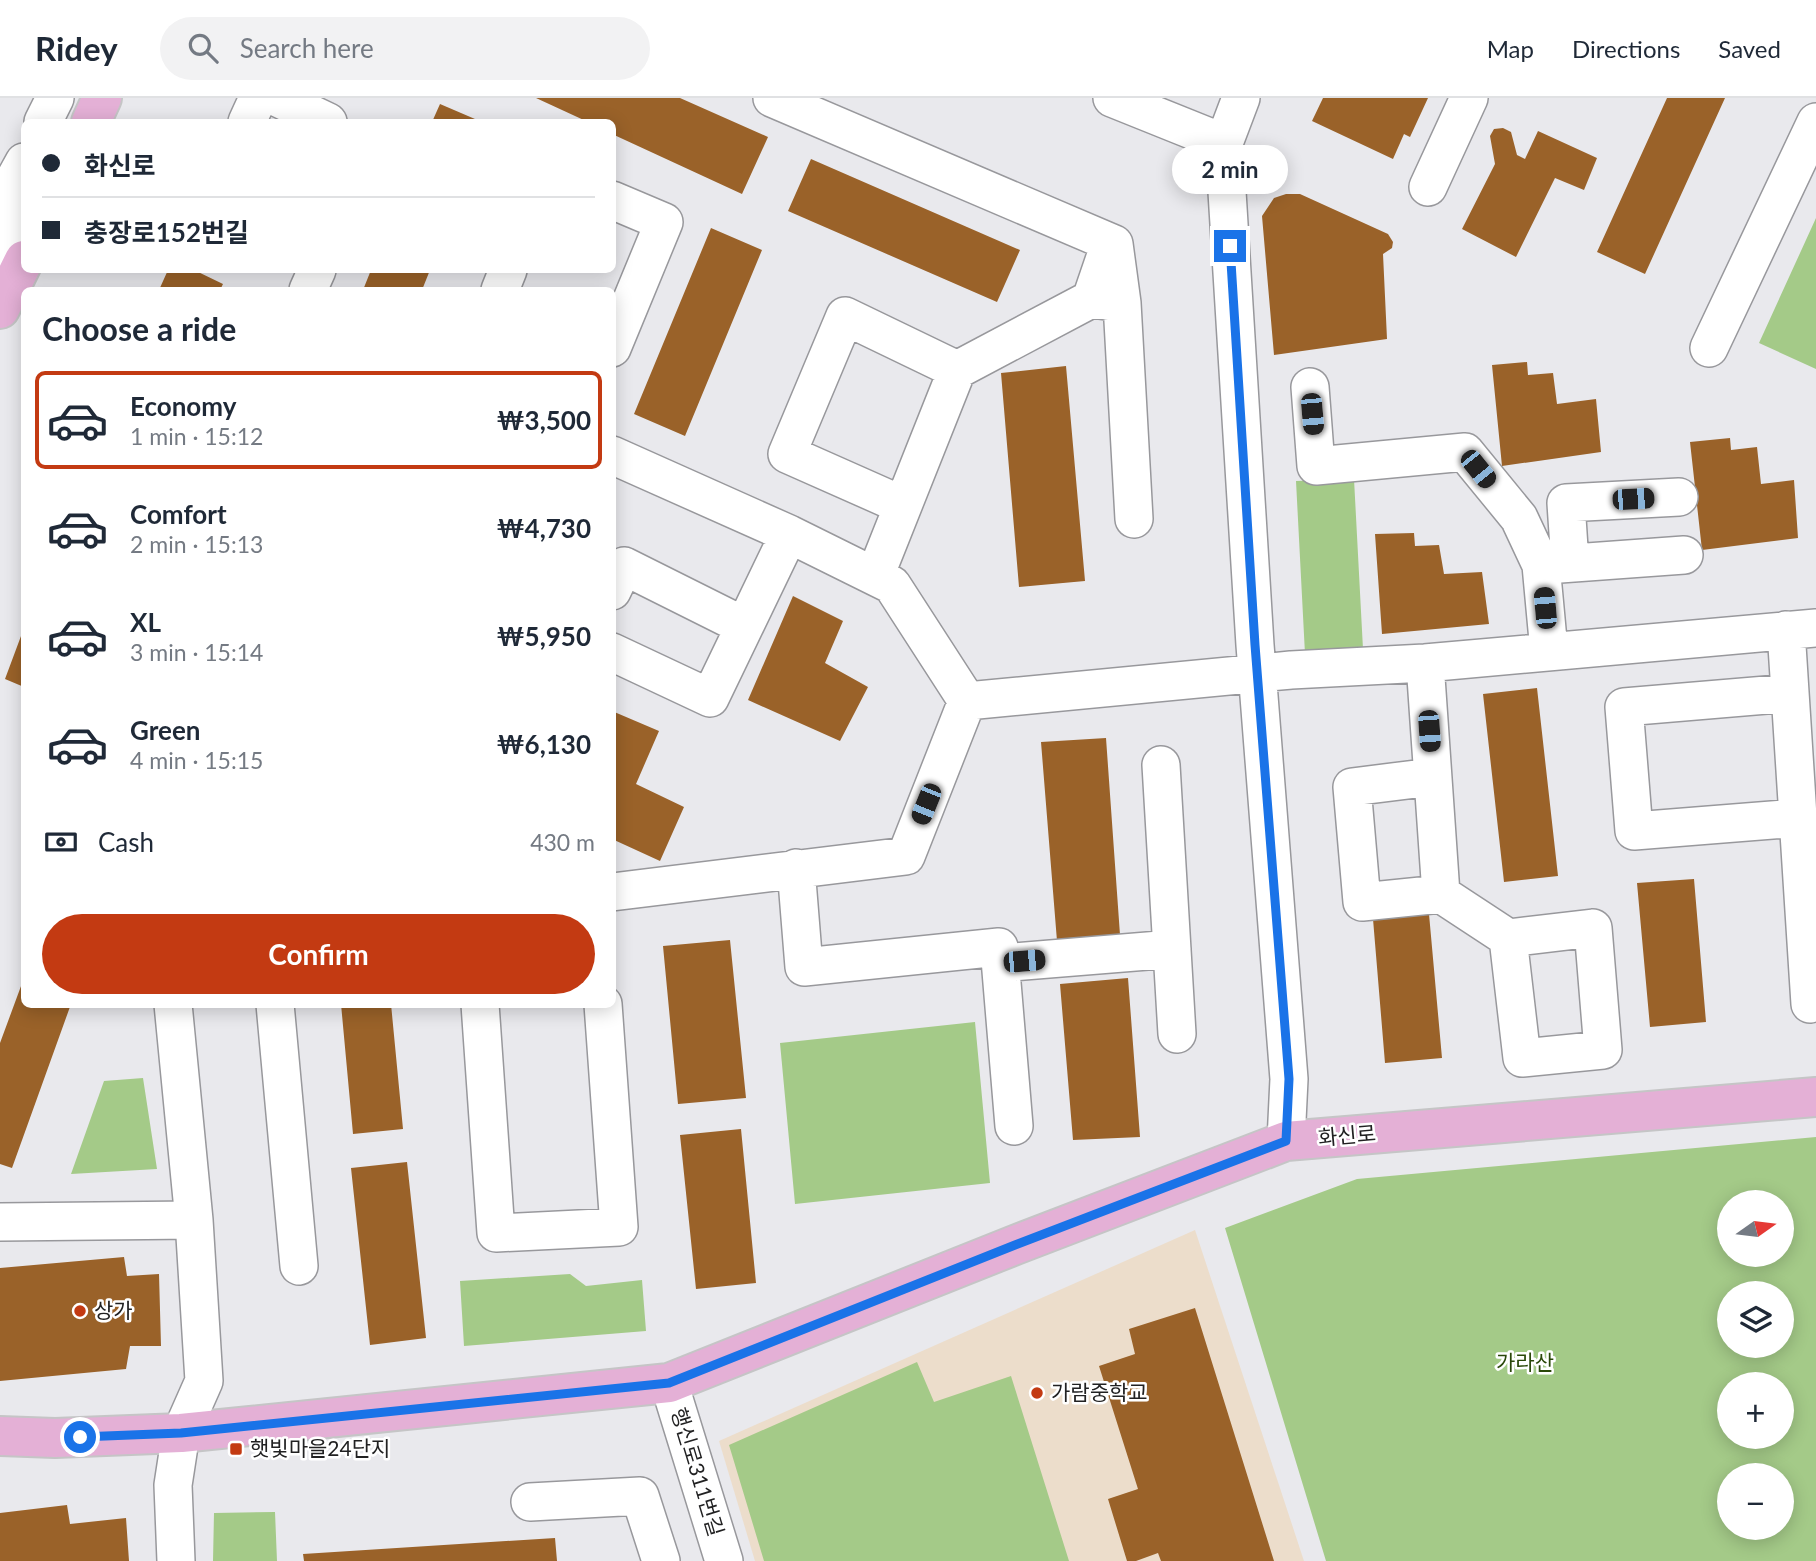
<!DOCTYPE html>
<html lang="en">
<head>
<meta charset="utf-8">
<style>
	body { margin:0; font-family:Lato,"Noto Sans KR",sans-serif; background:#f2f2f3; color:#1f2937; height:100vh; display:flex; flex-direction:column; font-size:26px; white-space:nowrap }
	* { box-sizing:border-box; margin:0 }
	p { font-size:23px; color:#747a83 }
	.icon { flex:none; width:38px; height:38px; fill:none; stroke:currentColor; stroke-width:2; stroke-linecap:round; stroke-linejoin:round }
	.map { position:relative; flex:1; overflow:hidden }
	.side { position:absolute; left:21px; top:189px; width:595px; height:721px; display:flex; flex-direction:column; background:#fff; border-radius:10px; box-shadow:0 4px 18px #0003 }
	.side>* { flex:none }
	.hud { position:absolute; left:21px; top:21px; width:595px; height:154px; border-radius:10px; box-shadow:0 4px 18px #0003; display:grid; align-content:center; height:154px; padding:0 21px; background:#fff }
	.needle { width:46px; rotate:76deg }
	.fabs { position:absolute; left:1717px; top:1092px; display:grid; gap:14px }
	.fabs a { display:grid; place-items:center; width:77px; height:77px; border-radius:50%; background:#fff; box-shadow:0 4px 18px #0003; font-size:35px }
	.end { position:absolute; width:32px; height:32px; margin:-16px; border:9px solid #1a73e8; background:#fff; box-shadow:0 0 0 4px #fff }
	.from { border-radius:50% }
	.bubble { position:absolute; height:49px; border-radius:24px; background:#fff; box-shadow:0 4px 18px #0003; font-size:23px; font-weight:700; line-height:49px; text-align:center }
	.car { position:absolute; width:21px; height:42px; margin:-21px -10px; border-radius:9px; box-shadow:0 0 5px 2px #0007; background:linear-gradient(#222 24%,#8ab4d8 0 40%,#222 0 76%,#8ab4d8 0 86%,#222 0) }
	.hud b { display:flex; align-items:center; gap:24px; height:66px; font-size:26px }
	.hud b+b { border-top:2px solid #e0e1e3 }
	.hud i { width:18px; height:18px; background:#1f2937 }
	ul { padding:0; list-style:none }
	li { display:flex; align-items:center; gap:21px; height:98px; margin:0 14px 10px; padding:0 7px; border:4px solid transparent; border-radius:10px }
	li div { flex:1 }
	li b { display:block; font-size:26px }
	li em { font-style:normal; font-weight:700 }
	li.active { border-color:#c33a12 }
	li>.icon { width:63px; height:63px; stroke-width:1.5 }
	h2 { padding:0 21px; font-size:32px; line-height:84px }
	.pay { display:flex; align-items:center; gap:18px; height:77px; padding:0 21px; font-size:26px }
	.pay p { margin-inline-start:auto }
	.button { display:flex; gap:14px; margin-top:auto; padding:14px 21px }
	.button a { flex:1; height:80px; border-radius:42px; background:#c33a12; color:#fff; font-size:28px; font-weight:700; line-height:80px; text-align:center }
	header { display:flex; align-items:center; gap:42px; box-sizing:border-box; height:98px; padding:0 35px; background:#fff; border-bottom:2px solid #e0e1e3 }
	header strong { font-size:33px }
	nav { display:flex; gap:38px; margin-inline-start:auto; font-size:24px }
	.search { width:490px; height:63px; background:#f2f2f3; display:flex; align-items:center; gap:18px; box-sizing:border-box; padding:0 24px; border-radius:38px; color:#747a83; font-size:26px }
	.map>svg:first-child { display:block }
	.education { fill:#ecddcb }
	.green { fill:#a4ca88; fill-rule:evenodd }
	.building { fill:#9a6229 }
	.lines { fill:none; stroke-linecap:round; stroke-linejoin:round }
	.minor-casing { stroke:#98989c; stroke-width:40 }
	.major-casing { stroke:#c5c5c6; stroke-width:42 }
	.minor { stroke:#fff; stroke-width:37 }
	.major { stroke:#e4b0d6; stroke-width:38 }
	.route { stroke:#1a73e8; stroke-width:9 }
	.poi-dot { fill:#c33a12; stroke:#fff; stroke-width:2.5 }
	.labels { text-anchor:middle; stroke-width:5; stroke-linejoin:round; paint-order:stroke }
	.street-label { font-size:21px; fill:#212122; stroke:#fff }
	.poi-label { font-size:21px; fill:#212122; stroke:#fff; text-anchor:start }
	.park-label { font-size:21px; fill:#2a4809; stroke:#fff }
</style>
</head>
<body>
<header>
<strong>Ridey</strong>
<div class="search"><svg class="icon" aria-label="search" viewBox="0 0 24 24"><circle cx="10" cy="10" r="6"/><path d="M15 15l6 6"/></svg>Search here</div>
<nav><a>Map</a><a>Directions</a><a>Saved</a></nav>
</header>
<div class="map">
<svg width="1816" height="1463" viewBox="0 0 1816 1463">
	<rect width="100%" height="100%" fill="#e9e9ed"/>
	<path class="education" d="M1195,1132L1304,1463H755L719,1343Z"/>
	<path class="green" d="M1816,120V271L1759,245Z
		M1354,381L1363,551L1305,556L1296,383Z
		M975,924L990,1085L795,1106L780,945Z
		M143,980L157,1071L71,1076L104,983Z
		M1816,1039V1463H1326L1225,1130L1357,1081ZM1782,1104V1157H1729V1104ZM1782,1195V1248H1729V1195ZM1782,1286V1339H1729V1286ZM1782,1377V1430H1729V1377Z
		M570,1176L586,1188L642,1182L646,1233L464,1248L460,1183Z
		M917,1264L934,1304L1011,1278L1069,1463H764L729,1347Z
		M275,1414L277,1463H213L214,1415Z"/>
	<path class="building" d="M536,0H680L768,39L742,96L612,36V24H588Z
		M1323,0H1428L1410,39L1404,36L1393,61L1312,23Z
		M1667,0H1725L1645,176L1597,154Z
		M440,6L482,24H432Z
		M1503,30L1511,34L1517,57L1525,61L1538,33L1597,60L1584,92L1555,80L1516,159L1462,131L1495,66L1490,38L1494,31Z
		M811,61L1020,152L997,204L788,113Z
		M1286,96H1300L1388,136L1393,144L1392,150L1383,156L1387,241L1274,257L1262,118L1274,100Z
		M711,130L762,152L685,338L634,316Z
		M168,172H194L223,186L220,192H159Z
		M371,172H430L422,192H363Z
		M1527,264L1528,277L1553,275L1557,306L1596,301L1601,354L1502,368L1492,267Z
		M1066,268L1085,483L1019,489L1001,275Z
		M1730,340L1731,352L1757,349L1761,386L1794,382L1798,440L1702,452L1690,344Z
		M1414,435L1415,448L1439,447L1444,476L1482,474L1489,526L1382,536L1375,436Z
		M793,498L843,523L825,565L868,589L840,643L748,602Z
		M24,530V589L5,581Z
		M1537,590L1558,778L1504,784L1483,596Z
		M612,613L659,633L636,686L684,709L660,763L612,741Z
		M1106,640L1120,837L1057,843L1041,644Z
		M1694,781L1706,924L1650,929L1637,785Z
		M1429,816L1442,960L1385,965L1373,821Z
		M730,842L746,1000L678,1006L663,848Z
		M24,880V906H71L12,1070L0,1066V945Z
		M1128,880L1140,1039L1073,1042L1060,886Z
		M341,906H391L403,1031L353,1036Z
		M741,1031L756,1185L696,1191L680,1037Z
		M407,1064L426,1240L370,1247L351,1070Z
		M124,1159L127,1178L159,1176L161,1248H130L126,1271L0,1283V1170Z
		M1195,1210L1274,1463H1161L1158,1455L1136,1463H1127L1108,1401L1138,1391L1099,1268L1135,1256L1129,1231Z
		M67,1407L70,1426L126,1420L129,1463H0V1415Z
		M555,1440L557,1463H304L303,1456Z"/>
	<g class="lines">
		<defs>
			<path id="minor" d="M278,0L328,24
				M772,0L1114,146
				M1112,0L1224,45
				M1241,0L1224,45L1255,547L1289,981L1286,1043
				M43,24L55,0
				M247,24L258,0
				M1428,89L1469,0
				M612,102L664,124L612,250
				M0,108L24,64
				M0,156L24,122
				M308,192L317,172
				M500,192L508,172
				M1091,201L1108,151L1114,146L1122,205
				M1709,250L1816,24
				M957,272L1091,201L1122,205L1134,421
				M1310,289L1316,368L1465,354L1519,420L1541,467L1549,553
				M612,357L789,436L892,487L967,603
				M1570,465L1566,405L1679,399
				M1546,467L1684,457
				M875,478L957,272L845,218L787,356L902,407
				M612,493L624,468L744,528
				M1786,532L1810,906
				M612,554L710,600L789,436
				M1425,565L1441,796L1508,840L1522,960L1603,952L1593,830L1508,840
				M1790,595L1624,609L1634,733L1798,720
				M967,603L1291,572L1425,565L1816,530
				M1161,667L1177,936
				M1432,679L1352,689L1362,804L1441,796
				M796,770L804,869L999,849L1014,1028
				M612,794L906,758L967,603
				M1000,865L1172,851
				M173,906L194,1122L204,1283L181,1335L173,1387L176,1463
				M275,906L299,1168
				M480,906L496,1135L619,1129L603,906
				M0,1124L194,1122
				M669,1285L724,1463
				M530,1404L640,1398L661,1463"/>
			<path id="major" d="M91,24L102,0
				M0,211L24,162
				M0,1338L55,1340L181,1335L669,1285L1015,1147L1286,1043L1816,999"/>
		</defs>
		<use href="#minor" class="minor-casing"/>
		<use href="#major" class="major-casing"/>
		<use href="#minor" class="minor"/>
		<use href="#major" class="major"/>
	</g>
	<g class="lines">
		<path class="route" d="M80,1339L181,1335L669,1285L1015,1147L1286,1043L1289,981L1255,547L1230,148"/>
	</g>
	<g class="poi-dot">
		<circle cx="80" cy="1213" r="7"/>
		<circle cx="1037" cy="1295" r="7"/>
		<rect x="229" y="1344" width="14" height="14" rx="3.5"/>
	</g>
	<g class="labels">
		<g class="street-label">
			<text transform="translate(1347 1038) rotate(-5)" y="7">화신로</text>
			<text transform="translate(697 1374) rotate(73)" y="7">행신로311번길</text>
		</g>
		<g class="poi-label">
			<text x="94" y="1220">상가</text>
			<text x="1051" y="1302">가람중학교</text>
			<text x="250" y="1358">햇빛마을24단지</text>
		</g>
		<g class="park-label">
			<text x="1525" y="1272">가라산</text>
		</g>
	</g>
</svg>
<div class="fabs">
<a><svg class="needle" viewBox="-14 -14 28 28"><path d="M0-13l5 13h-10z" fill="#e53935"/><path d="M0 13l5-13h-10z" fill="#747a83"/></svg></a>
<a><svg class="icon" aria-label="layers" viewBox="0 0 24 24"><path d="M12 4l9 5-9 5-9-5zM3 14l9 5 9-5"/></svg></a>
<a>+</a>
<a>−</a>
</div>
<i class="end from" style="left:80px;top:1339px"></i>
<i class="end" style="left:1230px;top:148px"></i>
<div class="bubble" style="left:1172px;top:47px;width:116px">2 min</div>
<i class="car" style="left:1312px;top:316px;rotate:175deg"></i>
<i class="car" style="left:1478px;top:371px;rotate:141deg"></i>
<i class="car" style="left:1633px;top:401px;rotate:87deg"></i>
<i class="car" style="left:1545px;top:510px;rotate:355deg"></i>
<i class="car" style="left:1429px;top:633px;rotate:176deg"></i>
<i class="car" style="left:926px;top:706px;rotate:202deg"></i>
<i class="car" style="left:1024px;top:863px;rotate:85deg"></i>
<div class="hud">
<b><i class="from"></i>화신로</b>
<b><i></i>충장로152번길</b>
</div>
<section class="side">
<h2>Choose a ride</h2>
<ul>
<li class="active"><svg class="icon" aria-label="car" viewBox="0 0 24 24"><path d="M5 17H2v-5l4-1 3-4h7l3 4 3 1v5h-3M9 17h6M6 11h13"/><circle cx="7" cy="17" r="2"/><circle cx="17" cy="17" r="2"/></svg><div><b>Economy</b><p>1 min · 15:12</p></div><em>₩3,500</em></li>
<li><svg class="icon" aria-label="car" viewBox="0 0 24 24"><path d="M5 17H2v-5l4-1 3-4h7l3 4 3 1v5h-3M9 17h6M6 11h13"/><circle cx="7" cy="17" r="2"/><circle cx="17" cy="17" r="2"/></svg><div><b>Comfort</b><p>2 min · 15:13</p></div><em>₩4,730</em></li>
<li><svg class="icon" aria-label="car" viewBox="0 0 24 24"><path d="M5 17H2v-5l4-1 3-4h7l3 4 3 1v5h-3M9 17h6M6 11h13"/><circle cx="7" cy="17" r="2"/><circle cx="17" cy="17" r="2"/></svg><div><b>XL</b><p>3 min · 15:14</p></div><em>₩5,950</em></li>
<li><svg class="icon" aria-label="car" viewBox="0 0 24 24"><path d="M5 17H2v-5l4-1 3-4h7l3 4 3 1v5h-3M9 17h6M6 11h13"/><circle cx="7" cy="17" r="2"/><circle cx="17" cy="17" r="2"/></svg><div><b>Green</b><p>4 min · 15:15</p></div><em>₩6,130</em></li>
</ul>
<div class="pay"><svg class="icon" aria-label="cash" viewBox="0 0 24 24"><path d="M3 7h18v10H3z"/><circle cx="12" cy="12" r="2"/></svg>Cash<p>430 m</p></div>
<div class="button"><a>Confirm</a></div>
</section>
</div>
</body>
</html>
